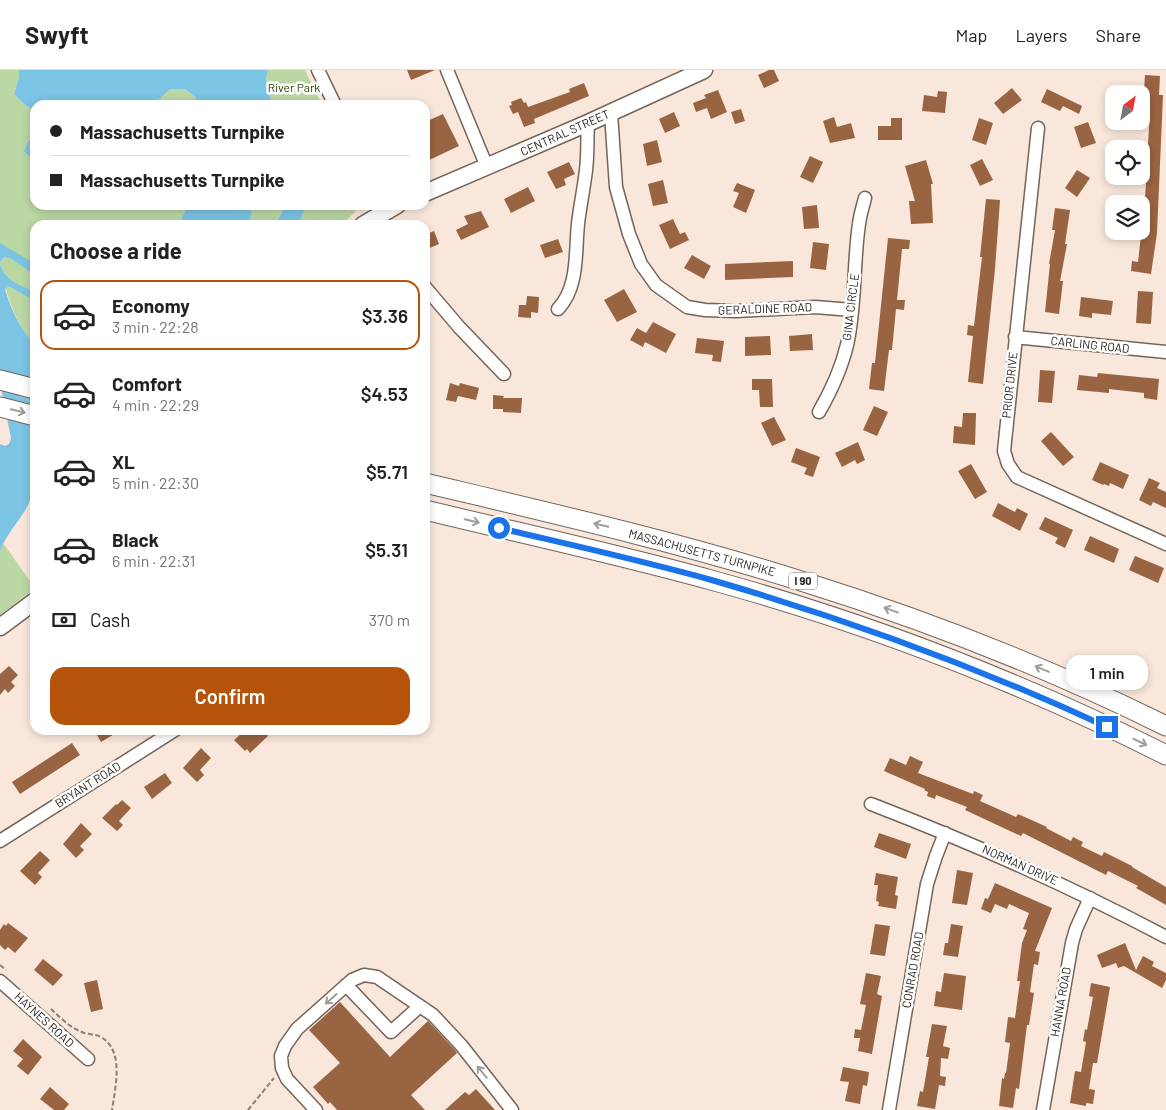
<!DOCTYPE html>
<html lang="en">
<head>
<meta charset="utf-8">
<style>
	body { margin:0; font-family:Barlow,sans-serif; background:#f6f6f6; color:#222; height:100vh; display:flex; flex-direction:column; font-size:19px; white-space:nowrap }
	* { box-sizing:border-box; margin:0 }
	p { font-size:16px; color:#767676 }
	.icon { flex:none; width:28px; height:28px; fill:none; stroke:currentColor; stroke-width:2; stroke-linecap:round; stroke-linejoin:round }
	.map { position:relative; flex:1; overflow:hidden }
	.sheet { position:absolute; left:30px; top:150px; width:400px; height:515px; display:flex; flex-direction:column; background:#fff; border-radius:15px; box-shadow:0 2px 8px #0003 }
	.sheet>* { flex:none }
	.top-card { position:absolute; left:30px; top:30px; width:400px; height:110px; border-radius:15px; box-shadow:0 2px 8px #0003; display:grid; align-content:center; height:110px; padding:0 20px; background:#fff }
	.needle { width:32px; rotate:32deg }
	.buttons { position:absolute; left:1105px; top:15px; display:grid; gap:10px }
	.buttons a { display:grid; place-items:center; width:45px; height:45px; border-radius:10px; background:#fff; box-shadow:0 2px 8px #0003; font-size:25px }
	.end { position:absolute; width:22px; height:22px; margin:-11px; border:6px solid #1a73e8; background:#fff; box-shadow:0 0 0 2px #fff }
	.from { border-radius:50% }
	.bubble { position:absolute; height:35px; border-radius:15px; background:#fff; box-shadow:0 2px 8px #0003; font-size:16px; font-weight:600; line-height:35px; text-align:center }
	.top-card b { display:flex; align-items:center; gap:18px; height:48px; font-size:19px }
	.top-card b+b { border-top:1px solid #e0e0e0 }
	.top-card i { width:12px; height:12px; background:#222 }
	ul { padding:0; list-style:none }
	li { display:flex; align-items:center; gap:15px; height:70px; margin:0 10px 8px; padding:0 10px; border:2px solid transparent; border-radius:15px }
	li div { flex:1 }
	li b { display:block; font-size:19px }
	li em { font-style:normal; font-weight:600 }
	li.selected { border-color:#b45309 }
	li>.icon { width:45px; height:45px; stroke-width:1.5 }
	h2 { padding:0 20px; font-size:22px; line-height:60px }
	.pay { display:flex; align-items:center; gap:12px; height:55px; padding:0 20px; font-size:19px }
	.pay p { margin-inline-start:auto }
	.primary-button { display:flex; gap:10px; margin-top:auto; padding:10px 20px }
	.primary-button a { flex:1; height:58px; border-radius:15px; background:#b45309; color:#fff; font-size:20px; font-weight:600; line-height:58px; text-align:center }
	header { display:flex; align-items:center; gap:30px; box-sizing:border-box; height:70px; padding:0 25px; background:#fff; border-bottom:1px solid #e0e0e0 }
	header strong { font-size:24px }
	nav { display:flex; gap:28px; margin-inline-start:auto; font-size:18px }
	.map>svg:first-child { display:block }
	.green { fill:#bad7a4 }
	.water { fill:#7cc4e4 }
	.building { fill:#996441 }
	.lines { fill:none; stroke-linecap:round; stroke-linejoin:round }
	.minor-casing { stroke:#73645a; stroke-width:15 }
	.major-casing { stroke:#73645a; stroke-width:19 }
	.highway-casing { stroke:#73645a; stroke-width:21 }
	.path { stroke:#8a7e76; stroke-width:2; stroke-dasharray:5 2.5; stroke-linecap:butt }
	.minor { stroke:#fff; stroke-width:12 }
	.major { stroke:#fff; stroke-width:16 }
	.highway { stroke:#fff; stroke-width:19 }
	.oneway { stroke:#9f9c9a }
	.route { stroke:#1a73e8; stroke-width:6 }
	.labels { text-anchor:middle; stroke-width:5; stroke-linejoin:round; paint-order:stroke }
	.shield { fill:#fff; stroke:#696462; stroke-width:1 }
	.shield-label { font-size:11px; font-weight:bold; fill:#29221e }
	.park-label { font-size:12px; fill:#274406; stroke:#fff }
	.street-label { font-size:12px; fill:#29221e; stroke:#fff }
</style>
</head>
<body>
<header>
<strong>Swyft</strong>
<nav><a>Map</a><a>Layers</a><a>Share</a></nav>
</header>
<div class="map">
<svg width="1166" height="1040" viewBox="0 0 1166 1040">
	<rect width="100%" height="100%" fill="#f9e7db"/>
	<path class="green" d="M0,0H19V6L14,24L25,35L35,41V58L29,69L33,91L35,92V135H188L182,147V155H35V275C14,251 6,224 0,193Z
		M268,0H305L322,35H273C269,22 263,14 268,0Z
		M170,19H185L195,27L197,35H153Z
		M252,135H286L275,155H250Z
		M307,135H360L355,142L341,155H298Z
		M3,473L35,518L0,545V481Z"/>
	<path class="water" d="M19,0H268C263,14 269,22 273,35H197L195,27L185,19H170L153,35H35V41L25,35L14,24L19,7Z
		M35,58V92L24,81Z
		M188,135H252L250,155H182V147Z
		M286,135H307L298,155H275Z
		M0,173L35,194V205L10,188L4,187L0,192Z
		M0,193C3,211 21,215 35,222V231L9,216L5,219C11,240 20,258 35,275V414C32,420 31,426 29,433C21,450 6,464 0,481V374L5,376L9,374L11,368L0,312Z"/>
	<path class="building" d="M407,0H435L411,10Z
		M769,0H774L779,11L764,18L758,5Z
		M1145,5L1160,6L1159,25H1163L1157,163L1151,204L1131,201L1132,191L1138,192L1145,130L1150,38L1143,37Z
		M584,13L589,26L534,49L535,53L524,57L518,42L513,44L509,36L512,35L511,32L521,28L524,33L526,32L528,37L570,22L569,19Z
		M1012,18L1022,30L1003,44L994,33Z
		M1047,19L1082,36L1079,44L1063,36L1060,41L1041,32Z
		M718,20L727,42L711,49L707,38L696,42L693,33L706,28L704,25Z
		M938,21L947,22L945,43L922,41L924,25L937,27Z
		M741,39L745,51L735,54L731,42Z
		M674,42L680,56L665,63L659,49Z
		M443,44L459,76L425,92V52Z
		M834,47L837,57L851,53L855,68L830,73L823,51Z
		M891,48H902V70H878V56H891Z
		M979,48L993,53L986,75L972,70Z
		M1088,52L1096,73L1081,78L1074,57Z
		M657,70L662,92L647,96L643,74Z
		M810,86L823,92L813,113L800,107Z
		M982,89L993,110L980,116L970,95Z
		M926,90L933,114H931L933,153L911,154L909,131H915L905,96Z
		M569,92L575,104L564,109L566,115L556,119L547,102Z
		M1077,100L1090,108L1077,127L1065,118Z
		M663,110L668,133L653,136L648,114Z
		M737,113L755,120L746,143L733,137L739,123L733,121Z
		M528,117L535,131L511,143L504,129Z
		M986,129L1000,130L995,199L983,314L968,312L973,266L967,265L968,255L974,256L982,187H980Z
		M817,135L819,158L804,159L802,137Z
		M1055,138L1070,140L1065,174H1067L1060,211H1063L1059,244L1045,242L1050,194H1049L1055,160H1052Z
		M481,141L489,157L461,170L456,160L468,154L464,146Z
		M673,149L680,164L685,162L689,170L670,179L659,155Z
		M434,161L439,174L425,180V165Z
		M888,168L910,170L909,179H902L897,230H905L904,240L896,239L892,280H889L884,321L869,319L872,293H875Z
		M558,169L563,182L545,188L540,175Z
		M813,172L829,174L826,200L810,198Z
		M692,185L711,196L704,209L684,198Z
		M793,191V207L725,210V194Z
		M624,219L637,242L617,252L604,230Z
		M1138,221L1153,222L1151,254L1136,253Z
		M527,226L539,227L538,243L531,242V248L518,247L519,235H526Z
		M1081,227L1113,231L1111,245L1092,243V248L1079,246Z
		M653,252L676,264L666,283L645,272L643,277L630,270L637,258L646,263Z
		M812,264L813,280L790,281L789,266Z
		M770,266L771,285L745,286V267Z
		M697,268L724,271L721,292L712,291L713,285L695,283Z
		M1040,300L1055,301L1052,333L1038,332Z
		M1098,303L1159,309L1157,330L1144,328V323L1109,319V323L1077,320L1079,305L1097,307Z
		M752,309H772L773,337H760L759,320H752Z
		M450,313L459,316L460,313L479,318L476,330L458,326L456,332L446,330Z
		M493,325L504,326L503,328H522L521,343L503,342V339H493Z
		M874,336L888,342L877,366L863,360Z
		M963,343H976L975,375L953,373L954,356L962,357Z
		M774,347L786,370L772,376L761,353Z
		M1051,362L1074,387L1063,396L1041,371Z
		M858,372L865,390L857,394L855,390L842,397L835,383Z
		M796,378L820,387L813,407L804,404L807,398L791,392Z
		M1100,392L1129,405L1123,419L1110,413L1109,416L1104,414L1103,415L1092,410Z
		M971,394L987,422L975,429L958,401Z
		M1149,408L1160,413L1157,418L1166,422V438L1153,432L1151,436L1139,430Z
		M998,433L1015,442L1017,438L1028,444L1020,461L992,446Z
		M1045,447L1073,460L1065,478L1055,473L1058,468L1039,459Z
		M1090,466L1119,479L1114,493L1084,480Z
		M1135,486L1164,498L1158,513L1129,500Z
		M9,596L18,605L11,612L15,616L8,623L5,619L0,625V604Z
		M94,660H121L101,672Z
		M245,660H263L268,666L250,683L247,679L245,681L234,670Z
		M72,673L80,685L20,724L12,712Z
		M201,678L211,688L200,700L204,705L197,712L183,698Z
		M910,686L923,692L918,703L973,724L974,721L983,725L980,731L1016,747L1018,744L1047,757L1046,758L1071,771L1073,767L1083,772L1081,776L1102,786L1104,782L1132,796V797L1166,817V835L1136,818L1138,816L1108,801L1106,805L1023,763L1021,766L1010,761L965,740L967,737L936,725L935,729L927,726L928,722L924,720L925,719L884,701L890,688L906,695Z
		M165,703L172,713L152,729L144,717Z
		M122,730L131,738L119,751L123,755L117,761L102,748L116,734L117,735Z
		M81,753L92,764L80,776L84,780L76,788L63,774Z
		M879,763L911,774L906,789L874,777Z
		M40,781L50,790L38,803L42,807L35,815L20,801Z
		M957,800L973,803L967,835L952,833Z
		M876,803L898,807L895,825L898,826L896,839L878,836L879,832L876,831L878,815H874Z
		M995,813L1052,838L1035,881L1040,882L1038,895L1034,894L1030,922L1034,923L1029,955H1027L1019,1019L1016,1018L1013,1038L999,1036L1002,1008L1004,1009L1005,1003H1006L1010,973L1005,972L1008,947L1015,948L1020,911H1017L1022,873L1027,860L1023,859L1029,843L1009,834L1007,839L995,834L991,843L981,839L985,828L988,829Z
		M8,853L28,868L15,883L8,877L5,880L0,875V860L4,854L6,856Z
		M875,854L890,856L885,886L870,884Z
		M951,854L963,856L958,887L943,885L945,873H948Z
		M1125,873L1136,900L1143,886L1154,892L1152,896L1166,903V910L1162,918L1124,896L1118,898L1116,893L1102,898L1097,885Z
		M43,889L63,905L53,916L34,900Z
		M866,903L881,906L877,924L882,926L872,984L858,981L860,968H854L855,959L861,960L866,935L860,934Z
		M944,903L966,906L962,940L934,936L936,921L941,922Z
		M97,910L103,939L91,942L84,913Z
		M1091,913L1110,917L1097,993H1093L1089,1019L1095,1020L1093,1034L1086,1033V1036L1070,1033L1075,1001L1081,1002L1086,972L1083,971L1085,959L1087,960L1093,927L1089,926Z
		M340,932L390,987L428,951L455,980L457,983L411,1025L425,1040H337L330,1032L328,1034L313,1017L340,993L309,960Z
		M932,954L947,956L943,976L950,978L948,989L941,988L940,1006L946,1007L945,1016L939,1015L935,1039L917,1036L920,1021L923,1022L929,987H926Z
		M23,969L42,987L28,1005L17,996L23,989L13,981Z
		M843,997L869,1002L867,1016L863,1015L860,1034L845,1031L849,1012L840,1011Z
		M50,1017L69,1034L64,1040H54L40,1029Z
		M476,1019L495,1040H445L465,1022L469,1025Z"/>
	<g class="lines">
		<defs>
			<path id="minor" d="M318,0L335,35
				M447,0L487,97
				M611,43L616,117L629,164L641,194L656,215L687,237L705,240L736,241L815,237L852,240
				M1038,58L1004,381L1008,394L1017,407L1166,474
				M425,217L459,257L504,304
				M558,239C579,217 575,182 578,154C580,136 584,118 586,100C588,84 587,68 588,53
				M1015,267L1166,282
				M819,342C831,321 841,300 847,275C856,236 853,194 859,154C860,145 863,136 865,128
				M871,734C972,773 1070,816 1166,867
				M0,771L175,660
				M0,911L88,989
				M346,915L391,962L420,936
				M316,1040L287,1009L282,998L281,986L285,976L297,959L352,910L364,905L377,907L433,945L461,975L512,1040
				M889,1040L927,814L936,786L945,763
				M1043,1040L1072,873L1076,859L1090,828"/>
			<path id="major" d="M425,123L588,53L704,0
				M363,155L397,135
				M0,557L35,531"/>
			<path id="highway" d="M0,310L35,319
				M0,337L35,346
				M425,413C551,443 678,472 801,511C926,550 1049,598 1166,656
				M425,440C520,463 617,484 711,510C868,553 1021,612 1166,685"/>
		</defs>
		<use href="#minor" class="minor-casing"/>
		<use href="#major" class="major-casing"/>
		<use href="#highway" class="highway-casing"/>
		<path class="path" d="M0,895L6,900
			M51,939C60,947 70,958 82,962C88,965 96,964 101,967C125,981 115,1018 112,1040
			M248,1040L274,1008"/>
		<use href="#minor" class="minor"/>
		<use href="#major" class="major"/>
		<use href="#highway" class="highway"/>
	</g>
	<defs><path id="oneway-shaft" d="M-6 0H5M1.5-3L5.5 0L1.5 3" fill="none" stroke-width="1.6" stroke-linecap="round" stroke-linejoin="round" transform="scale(1.25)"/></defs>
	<g class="oneway">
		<use href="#oneway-shaft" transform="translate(18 341) rotate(14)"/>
		<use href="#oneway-shaft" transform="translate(472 451) rotate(14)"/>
		<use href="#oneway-shaft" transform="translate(601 455) rotate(-166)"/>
		<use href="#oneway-shaft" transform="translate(891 540) rotate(-160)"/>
		<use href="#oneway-shaft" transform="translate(1042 599) rotate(-157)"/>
		<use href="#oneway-shaft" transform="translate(1140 672) rotate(26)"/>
		<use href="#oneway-shaft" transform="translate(331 929) rotate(138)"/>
		<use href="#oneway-shaft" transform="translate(482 1002) rotate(-129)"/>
	</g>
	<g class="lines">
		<path class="route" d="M499,458C571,475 644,491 715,511C849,550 980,598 1107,657"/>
	</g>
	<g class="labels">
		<rect class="shield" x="789" y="502.5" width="28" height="17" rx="4"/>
		<g class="shield-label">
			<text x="803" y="515">I 90</text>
		</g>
		<g class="park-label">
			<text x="294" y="22">River Park</text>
		</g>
		<g class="street-label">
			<text transform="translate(565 63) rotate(-24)" y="4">CENTRAL STREET</text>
			<text transform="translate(851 237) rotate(-83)" y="4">GINA CIRCLE</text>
			<text transform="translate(765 239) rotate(-2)" y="4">GERALDINE ROAD</text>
			<text transform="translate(1090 275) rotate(6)" y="4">CARLING ROAD</text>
			<text transform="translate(1010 315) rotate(-84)" y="4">PRIOR DRIVE</text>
			<text transform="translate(702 483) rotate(15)" y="4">MASSACHUSETTS TURNPIKE</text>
			<text transform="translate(88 715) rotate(-32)" y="4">BRYANT ROAD</text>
			<text transform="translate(1020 795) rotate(24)" y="4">NORMAN DRIVE</text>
			<text transform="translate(913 900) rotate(-80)" y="4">CONRAD ROAD</text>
			<text transform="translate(1061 932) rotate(-80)" y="4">HANNA ROAD</text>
			<text transform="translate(44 950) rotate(42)" y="4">HAYNES ROAD</text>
		</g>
	</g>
</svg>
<div class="buttons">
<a><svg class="needle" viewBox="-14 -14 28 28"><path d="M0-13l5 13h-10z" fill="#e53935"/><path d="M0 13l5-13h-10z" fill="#767676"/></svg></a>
<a><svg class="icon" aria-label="locate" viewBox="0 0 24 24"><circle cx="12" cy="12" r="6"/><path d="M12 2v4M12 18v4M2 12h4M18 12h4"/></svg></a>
<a><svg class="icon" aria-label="layers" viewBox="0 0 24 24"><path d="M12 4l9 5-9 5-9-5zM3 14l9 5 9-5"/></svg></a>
</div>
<i class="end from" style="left:499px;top:458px"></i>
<i class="end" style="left:1107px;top:657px"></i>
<div class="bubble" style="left:1066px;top:585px;width:82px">1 min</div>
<div class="top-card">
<b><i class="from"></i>Massachusetts Turnpike</b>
<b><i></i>Massachusetts Turnpike</b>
</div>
<section class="sheet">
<h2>Choose a ride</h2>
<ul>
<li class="selected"><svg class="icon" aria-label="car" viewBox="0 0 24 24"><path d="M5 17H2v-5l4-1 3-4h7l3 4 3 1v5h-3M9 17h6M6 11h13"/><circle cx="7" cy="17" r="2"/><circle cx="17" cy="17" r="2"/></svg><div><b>Economy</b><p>3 min · 22:28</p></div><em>$3.36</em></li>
<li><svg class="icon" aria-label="car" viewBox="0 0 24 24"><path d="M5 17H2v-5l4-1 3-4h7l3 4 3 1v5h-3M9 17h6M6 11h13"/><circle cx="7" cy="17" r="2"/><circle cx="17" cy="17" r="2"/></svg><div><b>Comfort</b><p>4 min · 22:29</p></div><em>$4.53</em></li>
<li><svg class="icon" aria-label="car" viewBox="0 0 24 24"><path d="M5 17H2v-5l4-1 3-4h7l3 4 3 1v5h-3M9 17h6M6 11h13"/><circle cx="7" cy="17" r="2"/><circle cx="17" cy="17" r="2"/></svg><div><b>XL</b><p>5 min · 22:30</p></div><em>$5.71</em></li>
<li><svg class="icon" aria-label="car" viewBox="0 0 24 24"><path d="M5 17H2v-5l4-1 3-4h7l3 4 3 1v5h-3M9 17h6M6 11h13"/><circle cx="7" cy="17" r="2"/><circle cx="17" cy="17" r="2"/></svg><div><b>Black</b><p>6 min · 22:31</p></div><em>$5.31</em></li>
</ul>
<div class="pay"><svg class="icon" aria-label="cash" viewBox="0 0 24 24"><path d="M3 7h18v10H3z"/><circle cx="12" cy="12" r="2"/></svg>Cash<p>370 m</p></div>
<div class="primary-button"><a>Confirm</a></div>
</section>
</div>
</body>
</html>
